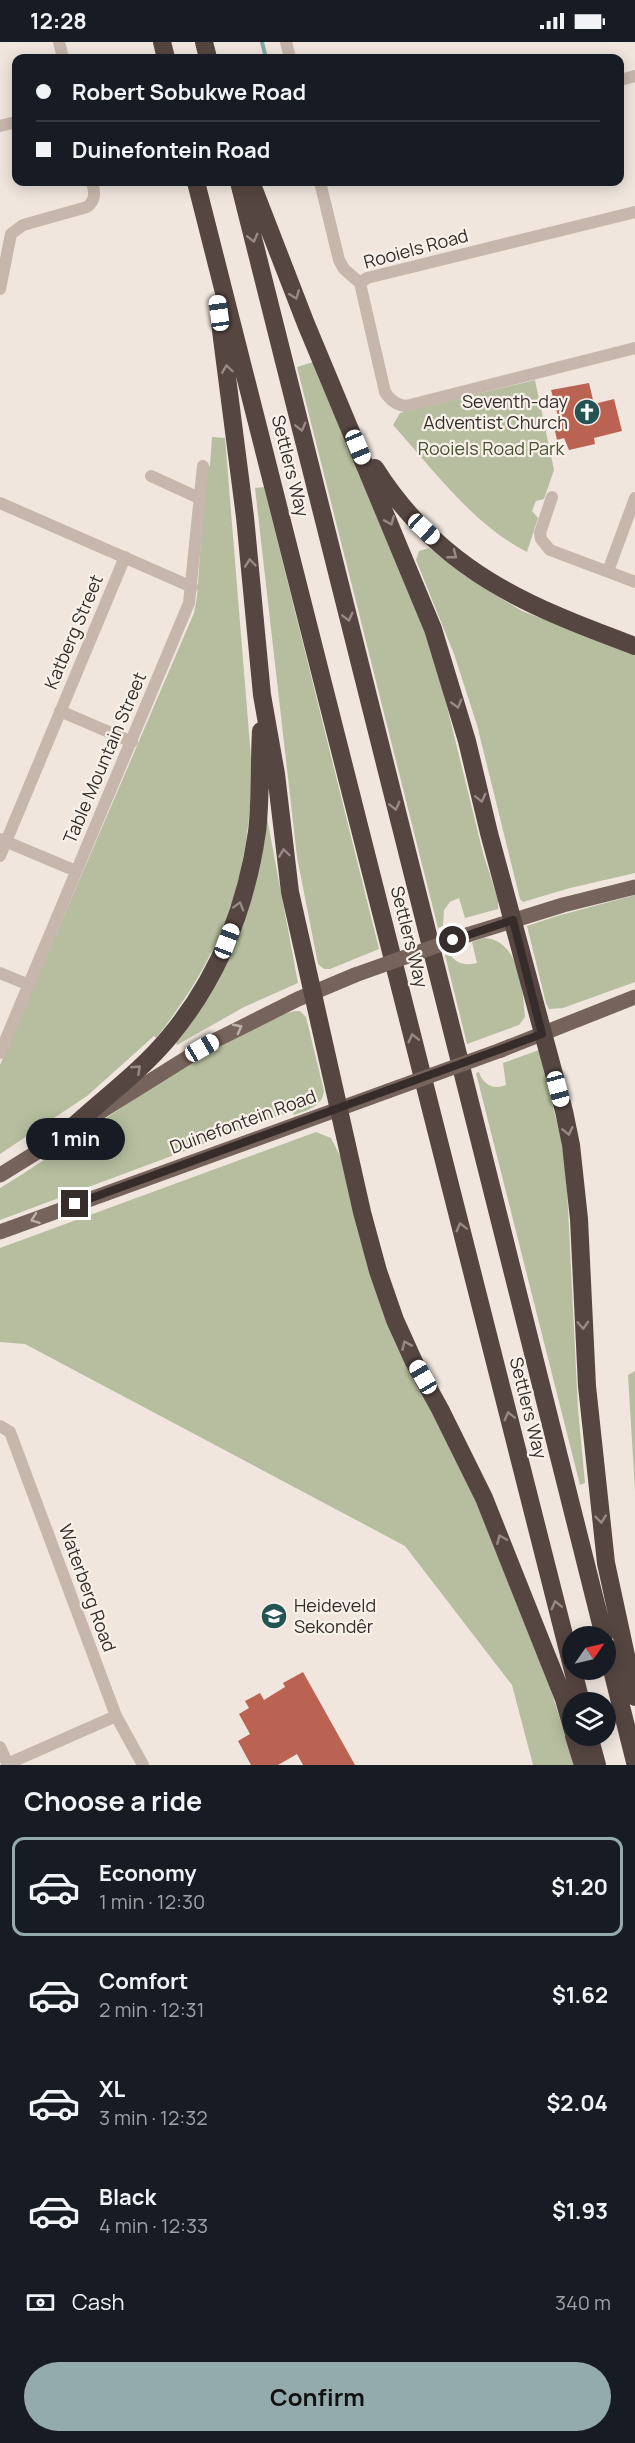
<!DOCTYPE html>
<html lang="en">
<head>
<meta charset="utf-8">
<style>
	body { margin:0; font-family:Manrope,sans-serif; background:#20242c; color:#f1f3f6; height:100vh; display:flex; flex-direction:column; font-size:22px; white-space:nowrap }
	* { box-sizing:border-box; margin:0 }
	p { font-size:20px; color:#9ea1a6 }
	.icon { flex:none; width:33px; height:33px; fill:none; stroke:currentColor; stroke-width:2; stroke-linecap:round; stroke-linejoin:round }
	.map { position:relative; height:1723px; overflow:hidden }
	.details { display:flex; flex-direction:column; background:#171b24; flex:1 }
	.details>* { flex:none }
	.guide { position:absolute; left:12px; top:12px; width:612px; height:132px; border-radius:12px; box-shadow:0 3px 15px #0003; display:grid; align-content:center; height:132px; padding:0 24px; background:#171b24 }
	.needle { width:39px; rotate:56deg }
	.buttons { position:absolute; left:562px; top:1584px; display:grid; gap:12px }
	.buttons a { display:grid; place-items:center; width:54px; height:54px; border-radius:50%; background:#171b24; box-shadow:0 3px 15px #0003; font-size:30px }
	.end { position:absolute; width:27px; height:27px; margin:-14px; border:8px solid #362c2a; background:#fff; box-shadow:0 0 0 3px #fff }
	.from { border-radius:50% }
	.bubble { position:absolute; height:42px; border-radius:21px; background:#171b24; box-shadow:0 3px 15px #0003; font-size:20px; font-weight:700; line-height:42px; text-align:center }
	.car { position:absolute; width:18px; height:36px; margin:-18px -9px; border-radius:8px; box-shadow:0 0 4px 2px #0007; background:linear-gradient(#fff 24%,#345 0 40%,#fff 0 76%,#345 0 86%,#fff 0) }
	.guide b { display:flex; align-items:center; gap:21px; height:57px; font-size:22px }
	.guide b+b { border-top:2px solid #363941 }
	.guide i { width:15px; height:15px; background:#f1f3f6 }
	ul { padding:0; list-style:none }
	li { display:flex; align-items:center; gap:18px; height:99px; margin:0 12px 9px; padding:0 12px; border:3px solid transparent; border-radius:12px }
	li div { flex:1 }
	li b { display:block; font-size:22px }
	li em { font-style:normal; font-weight:700 }
	li.on { border-color:#94abad }
	li>.icon { width:54px; height:54px; stroke-width:1.5 }
	h2 { padding:0 24px; font-size:27px; line-height:72px }
	.pay { display:flex; align-items:center; gap:15px; height:66px; padding:0 24px; font-size:22px }
	.pay p { margin-inline-start:auto }
	.primary-button { display:flex; gap:12px; margin-top:auto; padding:12px 24px }
	.primary-button a { flex:1; height:69px; border-radius:36px; background:#94abad; color:#111; font-size:24px; font-weight:700; line-height:69px; text-align:center }
	.status { display:flex; justify-content:space-between; align-items:center; height:42px; padding:0 30px; background:#171b24; direction:ltr }
	.status svg { height:16px; fill:currentColor }
	.map>svg:first-child { display:block }
	.green { fill:#b6be9f }
	.lines { fill:none; stroke-linecap:round; stroke-linejoin:round }
	.stream { stroke:#80aaa9; stroke-width:4 }
	.building { fill:#ba6352 }
	.street { stroke:#c7b6ab; stroke-width:12 }
	.primary { stroke:#76635c; stroke-width:15 }
	.highway { stroke:#564642; stroke-width:18 }
	.primary-bridge { stroke:#76635c; stroke-width:15 }
	.oneway { stroke:#978a85 }
	.oneway2 { stroke:#beb1aa }
	.route { stroke:#362c2a; stroke-width:8 }
	.labels { text-anchor:middle; stroke-width:4.5; stroke-linejoin:round; paint-order:stroke }
	.street-label { font-size:18px; fill:#362c2a; stroke:#f8f1ea }
	.poi-label { font-size:18px; fill:#362c2a; stroke:#f8f1ea; text-anchor:end }
	.park-label { font-size:18px; fill:#485230; stroke:#f8f1ea }
</style>
</head>
<body>
<div class="status"><b>12:28</b><svg viewBox="0 0 49 12"><path d="M0 12V9h3v3zM5 12V6h3v6zM10 12V3h3v9zM15 12V0h3v12zM26 1h20v11H26zM47 4h2v5h-2z"/></svg></div>
<div class="map">
<svg width="635" height="1723" viewBox="0 0 635 1723">
	<rect width="100%" height="100%" fill="#f0e6de"/>
	<path class="green" d="M313,320L417,568L436,620L483,811L498,858V867L465,876L459,856L450,860L444,868L443,884L438,886L297,325Z
		M535,338L554,428L544,457L536,459L532,469L538,476L527,510C473,483 433,427 393,383L400,371Z
		M212,395L225,396L252,728C249,837 224,910 156,996L154,994L87,1054L0,1112V1023L194,571L197,555L206,424H210Z
		M264,445L379,907L330,927H324L318,922L297,815L255,446Z
		M429,506L465,534L522,569L635,613V831L570,846L523,860L520,857L477,683L454,612L416,518L419,509Z
		M267,776L298,941L244,965L177,1003L175,999L265,799Z
		M635,853V940L563,966L549,967L546,961L527,884L557,874Z
		M484,896C519,897 523,948 525,975L519,983L467,1002L444,909L447,908C453,920 464,925 477,921L472,900Z
		M300,969L306,975L324,1049C322,1065 307,1068 294,1073L292,1069L0,1178V1146C89,1092 171,1024 266,981C276,976 289,968 300,969Z
		M539,1008L560,1093L566,1127L578,1367L585,1441L580,1443L476,1031L479,1030C483,1043 494,1048 506,1043L503,1021Z
		M316,1090L331,1096L343,1120L370,1223L491,1490L543,1622L574,1723H533L512,1643L405,1504L25,1302L0,1300V1206Z
		M635,1329V1448L628,1333Z"/>
	<g class="lines">
		<path class="stream" d="M262,0L266,16"/>
	</g>
	<path class="building" d="M589,341L594,362L614,357L622,389L594,396L595,402L569,408L564,396L557,398L553,380L559,378L551,348Z
		M303,1630L355,1723H303L297,1712L278,1723H251L238,1699L250,1692L239,1672L249,1666L245,1659L260,1651L264,1658L285,1645L283,1641Z"/>
	<g class="lines">
		<path class="street" d="M59,0L63,16
			M286,0L290,16
			M620,38L635,34
			M0,84L16,80
			M320,140L339,218L344,227L360,241
			M360,241L385,350C390,358 396,363 406,364L635,306
			M360,241L367,236L635,170
			M0,247L11,192L23,183L87,165C96,158 95,150 92,140
			M151,434L199,456
			M552,455L540,491L541,497L550,508L635,540
			M0,461L192,545
			M608,529L635,456
			M60,669L132,700
			M0,797L76,829
			M0,814L125,515
			M0,931L29,943
			M0,1011L189,561L203,424
			M0,1384L10,1390L116,1674L143,1723
			M0,1705L8,1723
			M7,1722L116,1674"/>
		<path class="primary" d="M467,893L563,863L635,845
			M501,1008L635,955
			M97,1072L214,999L298,957L355,933
			M0,1133L71,1089
			M0,1190L388,1049"/>
		<path class="highway" d="M162,0L166,16
			M204,0L208,16
			M196,140L581,1660
			M239,140L604,1594
			M251,140L306,282L433,587L467,699L489,791L564,1069L571,1103L579,1177L587,1344L606,1521L635,1655
			M219,273L245,475L262,653L276,732L290,850L362,1170L378,1229L395,1278L414,1320L440,1367L484,1456L564,1657L573,1689
			M375,426C440,529 527,564 635,604
			M63,1094C98,1060 139,1032 170,994C218,936 246,865 257,790C261,757 259,722 261,689
			M606,1604L635,1720
			M574,1694L583,1723
			M589,1694L597,1723"/>
		<path class="primary-bridge" d="M355,933L467,893
			M388,1049L501,1008"/>
	</g>
	<defs><path id="oneway-chevron" d="M-2-3.5L2.5 0L-2 3.5" fill="none" stroke-width="1.6" stroke-linecap="round" stroke-linejoin="round" transform="scale(1.5)"/></defs>
	<g class="oneway">
		<use href="#oneway-chevron" transform="translate(253 196) rotate(76)"/>
		<use href="#oneway-chevron" transform="translate(295 253) rotate(69)"/>
		<use href="#oneway-chevron" transform="translate(227 327) rotate(-98)"/>
		<use href="#oneway-chevron" transform="translate(301 385) rotate(76)"/>
		<use href="#oneway-chevron" transform="translate(390 479) rotate(67)"/>
		<use href="#oneway-chevron" transform="translate(453 513) rotate(38)"/>
		<use href="#oneway-chevron" transform="translate(250 521) rotate(-96)"/>
		<use href="#oneway-chevron" transform="translate(348 575) rotate(76)"/>
		<use href="#oneway-chevron" transform="translate(457 662) rotate(74)"/>
		<use href="#oneway-chevron" transform="translate(481 756) rotate(76)"/>
		<use href="#oneway-chevron" transform="translate(395 764) rotate(76)"/>
		<use href="#oneway-chevron" transform="translate(284 811) rotate(-98)"/>
		<use href="#oneway-chevron" transform="translate(239 864) rotate(-74)"/>
		<use href="#oneway-chevron" transform="translate(413 996) rotate(-104)"/>
		<use href="#oneway-chevron" transform="translate(137 1027) rotate(-43)"/>
		<use href="#oneway-chevron" transform="translate(568 1089) rotate(78)"/>
		<use href="#oneway-chevron" transform="translate(461 1185) rotate(-104)"/>
		<use href="#oneway-chevron" transform="translate(583 1283) rotate(87)"/>
		<use href="#oneway-chevron" transform="translate(406 1303) rotate(-114)"/>
		<use href="#oneway-chevron" transform="translate(509 1374) rotate(-104)"/>
		<use href="#oneway-chevron" transform="translate(601 1477) rotate(84)"/>
		<use href="#oneway-chevron" transform="translate(501 1497) rotate(-113)"/>
		<use href="#oneway-chevron" transform="translate(556 1563) rotate(-104)"/>
	</g>
	<g class="oneway2">
		<use href="#oneway-chevron" transform="translate(238 986) rotate(-28)"/>
		<use href="#oneway-chevron" transform="translate(35 1177) rotate(160)"/>
	</g>
	<g class="lines">
		<path class="route" d="M75,1162L542,992L513,878L453,898"/>
	</g>
	<defs>
		<symbol id="church-disc" viewBox="-11 -11 22 22"><circle r="9.5" fill="#235353" stroke="#f8f1ea"/><path d="M-1.2-6h2.4v3.5h3.3v2.4h-3.3V6h-2.4V-.1h-3.3v-2.4h3.3Z" fill="#fff"/></symbol>
		<symbol id="school-disc" viewBox="-11 -11 22 22"><circle r="9.5" fill="#235353" stroke="#f8f1ea"/><path d="M0-5L7-2L0 1L-7-2ZM-4 1L0 2.5L4 1V4Q0 6-4 4Z" fill="#fff"/></symbol>
	</defs>
	<g fill-rule="evenodd">
		<use href="#church-disc" x="572" y="355" width="30" height="30"/>
		<use href="#school-disc" x="259" y="1559" width="30" height="30"/>
	</g>
	<g class="labels">
		<g class="street-label">
			<text transform="translate(416 207) rotate(-15)" y="6">Rooiels Road</text>
			<text transform="translate(290 424) rotate(76)" y="6">Settlers Way</text>
			<text transform="translate(74 590) rotate(-67)" y="6">Katberg Street</text>
			<text transform="translate(105 716) rotate(-67)" y="6">Table Mountain Street</text>
			<text transform="translate(409 895) rotate(76)" y="6">Settlers Way</text>
			<text transform="translate(243 1080) rotate(-20)" y="6">Duinefontein Road</text>
			<text transform="translate(528 1366) rotate(76)" y="6">Settlers Way</text>
			<text transform="translate(87 1546) rotate(70)" y="6">Waterberg Road</text>
		</g>
		<g class="poi-label">
			<text x="568" y="366">Seventh-day<tspan x="568" dy="21">Adventist Church</tspan></text>
			<text x="294" y="1570" text-anchor="start">Heideveld<tspan x="294" dy="21">Sekondêr</tspan></text>
		</g>
		<g class="park-label">
			<text x="491" y="413">Rooiels Road Park</text>
		</g>
	</g>
</svg>
<div class="buttons">
<a><svg class="needle" viewBox="-14 -14 28 28"><path d="M0-13l5 13h-10z" fill="#e53935"/><path d="M0 13l5-13h-10z" fill="#9ea1a6"/></svg></a>
<a><svg class="icon" aria-label="layers" viewBox="0 0 24 24"><path d="M12 4l9 5-9 5-9-5zM3 14l9 5 9-5"/></svg></a>
</div>
<i class="end from" style="left:453px;top:898px"></i>
<i class="end" style="left:75px;top:1162px"></i>
<div class="bubble" style="left:26px;top:1076px;width:99px">1 min</div>
<i class="car" style="left:219px;top:271px;rotate:352deg"></i>
<i class="car" style="left:358px;top:405px;rotate:157deg"></i>
<i class="car" style="left:424px;top:487px;rotate:133deg"></i>
<i class="car" style="left:227px;top:899px;rotate:21deg"></i>
<i class="car" style="left:202px;top:1006px;rotate:60deg"></i>
<i class="car" style="left:558px;top:1047px;rotate:165deg"></i>
<i class="car" style="left:423px;top:1335px;rotate:330deg"></i>
<div class="guide">
<b><i class="from"></i>Robert Sobukwe Road</b>
<b><i></i>Duinefontein Road</b>
</div>
</div>
<section class="details">
<h2>Choose a ride</h2>
<ul>
<li class="on"><svg class="icon" aria-label="car" viewBox="0 0 24 24"><path d="M5 17H2v-5l4-1 3-4h7l3 4 3 1v5h-3M9 17h6M6 11h13"/><circle cx="7" cy="17" r="2"/><circle cx="17" cy="17" r="2"/></svg><div><b>Economy</b><p>1 min · 12:30</p></div><em>$1.20</em></li>
<li><svg class="icon" aria-label="car" viewBox="0 0 24 24"><path d="M5 17H2v-5l4-1 3-4h7l3 4 3 1v5h-3M9 17h6M6 11h13"/><circle cx="7" cy="17" r="2"/><circle cx="17" cy="17" r="2"/></svg><div><b>Comfort</b><p>2 min · 12:31</p></div><em>$1.62</em></li>
<li><svg class="icon" aria-label="car" viewBox="0 0 24 24"><path d="M5 17H2v-5l4-1 3-4h7l3 4 3 1v5h-3M9 17h6M6 11h13"/><circle cx="7" cy="17" r="2"/><circle cx="17" cy="17" r="2"/></svg><div><b>XL</b><p>3 min · 12:32</p></div><em>$2.04</em></li>
<li><svg class="icon" aria-label="car" viewBox="0 0 24 24"><path d="M5 17H2v-5l4-1 3-4h7l3 4 3 1v5h-3M9 17h6M6 11h13"/><circle cx="7" cy="17" r="2"/><circle cx="17" cy="17" r="2"/></svg><div><b>Black</b><p>4 min · 12:33</p></div><em>$1.93</em></li>
</ul>
<div class="pay"><svg class="icon" aria-label="cash" viewBox="0 0 24 24"><path d="M3 7h18v10H3z"/><circle cx="12" cy="12" r="2"/></svg>Cash<p>340 m</p></div>
<div class="primary-button"><a>Confirm</a></div>
</section>
</body>
</html>
